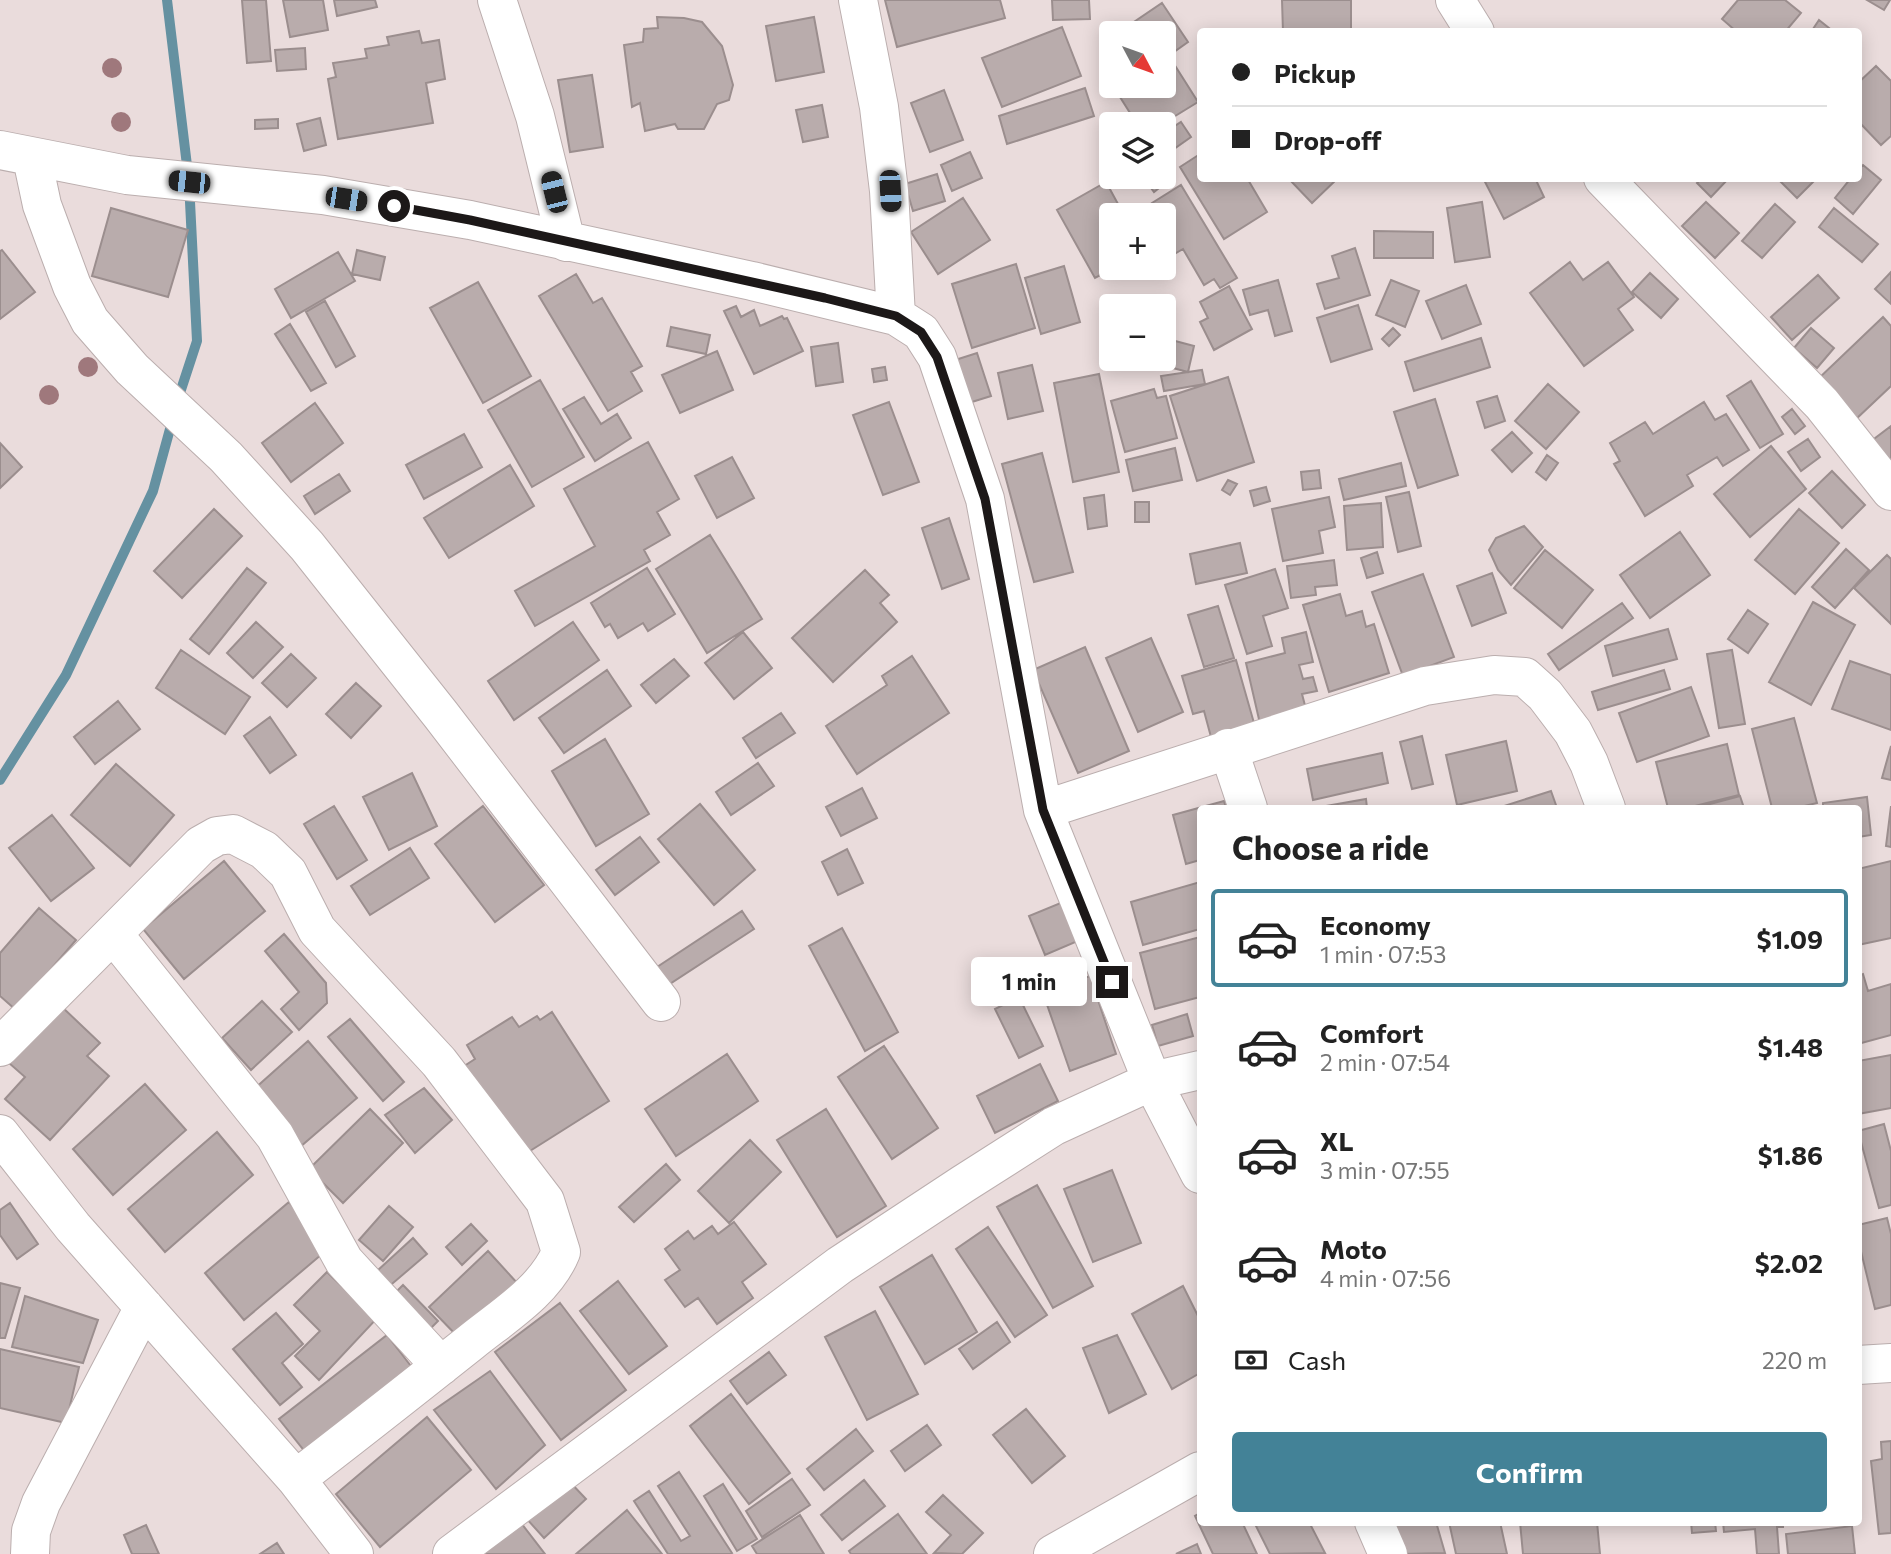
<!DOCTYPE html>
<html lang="en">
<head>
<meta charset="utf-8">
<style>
	body { margin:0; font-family:Commissioner,sans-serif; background:#f2f2f2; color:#222; height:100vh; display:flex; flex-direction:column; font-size:26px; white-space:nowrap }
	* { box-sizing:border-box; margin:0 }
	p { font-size:23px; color:#767676 }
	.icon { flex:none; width:38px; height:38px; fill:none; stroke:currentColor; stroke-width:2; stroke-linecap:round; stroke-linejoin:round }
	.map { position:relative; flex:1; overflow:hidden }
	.panel { position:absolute; left:1197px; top:805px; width:665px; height:721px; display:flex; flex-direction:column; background:#fff; border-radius:7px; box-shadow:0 4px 18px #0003 }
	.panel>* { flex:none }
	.top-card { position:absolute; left:1197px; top:28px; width:665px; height:154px; border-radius:7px; box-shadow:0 4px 18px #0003; display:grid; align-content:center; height:154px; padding:0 35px; background:#fff }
	.needle { width:46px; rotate:131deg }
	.fabs { position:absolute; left:1099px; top:21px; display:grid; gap:14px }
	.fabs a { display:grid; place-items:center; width:77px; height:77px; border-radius:7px; background:#fff; box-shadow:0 4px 18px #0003; font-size:35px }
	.end { position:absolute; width:32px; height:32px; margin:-16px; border:9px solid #1c1818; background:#fff; box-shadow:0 0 0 4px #fff }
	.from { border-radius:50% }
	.bubble { position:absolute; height:49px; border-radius:7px; background:#fff; box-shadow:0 4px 18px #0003; font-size:23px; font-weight:700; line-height:49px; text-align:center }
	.car { position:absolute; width:21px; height:42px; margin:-21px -10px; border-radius:9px; box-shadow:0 0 5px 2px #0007; background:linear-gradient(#222 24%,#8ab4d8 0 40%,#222 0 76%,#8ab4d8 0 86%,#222 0) }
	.top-card b { display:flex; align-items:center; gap:24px; height:66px; font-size:26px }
	.top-card b+b { border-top:2px solid #e0e0e0 }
	.top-card i { width:18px; height:18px; background:#222 }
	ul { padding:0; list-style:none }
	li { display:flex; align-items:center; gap:21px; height:98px; margin:0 14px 10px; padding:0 21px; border:4px solid transparent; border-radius:7px }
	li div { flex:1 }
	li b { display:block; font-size:26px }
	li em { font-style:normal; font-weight:700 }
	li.current { border-color:#438297 }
	li>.icon { width:63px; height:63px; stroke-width:1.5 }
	h2 { padding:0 35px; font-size:32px; line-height:84px }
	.pay { display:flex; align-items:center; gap:18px; height:77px; padding:0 35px; font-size:26px }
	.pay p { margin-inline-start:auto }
	.button { display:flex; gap:14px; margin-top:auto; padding:14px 35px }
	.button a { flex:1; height:80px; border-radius:7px; background:#438297; color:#fff; font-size:28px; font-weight:700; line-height:80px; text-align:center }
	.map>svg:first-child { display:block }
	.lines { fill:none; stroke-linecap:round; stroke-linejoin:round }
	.stream { stroke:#6591a1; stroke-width:10 }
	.building { fill:#b9acac; stroke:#9b8e8e; stroke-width:2 }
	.minor-casing { stroke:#bbaeae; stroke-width:40 }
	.minor { stroke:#fff; stroke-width:38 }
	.tree { fill:#9f787c }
	.route { stroke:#1c1818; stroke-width:9 }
</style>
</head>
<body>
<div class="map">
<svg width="1891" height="1554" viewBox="0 0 1891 1554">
	<rect width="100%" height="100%" fill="#eadcdc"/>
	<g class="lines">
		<path class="stream" d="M167,0L189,182L197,341L177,402
			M0,780L66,675L153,491L173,418"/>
	</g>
	<path class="building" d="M242,0H266L271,61L247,63Z
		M283,0H323L328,30L290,37Z
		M334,0H375L377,7L337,16Z
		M885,0H1000L1005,18L897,47Z
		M1052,0H1089L1090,19L1053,20Z
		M1282,0H1351V32H1283Z
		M1738,0H1785L1801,13L1785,32H1737L1722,19Z
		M1867,0H1890L1884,10Z
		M1162,3L1188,42L1164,59V33H1128L1125,28Z
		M657,17L684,18L702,22L722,46L733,85L729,100L717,104L704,129H678L675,124L645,131L640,103L632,107L624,45L643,42L644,29L658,28Z
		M814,17L824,72L776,81L766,26Z
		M1819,20L1834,32H1811Z
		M1062,27L1081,76L1002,107L982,58Z
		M419,31L422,43L439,40L445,79L426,83L433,123L338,139L328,79L336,77L333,63L367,58L365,49L389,45L387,37Z
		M305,48L306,69L277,71L275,50Z
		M1174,64L1198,102L1162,124H1137L1120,97L1138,86H1164V70Z
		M1876,66L1891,81V136L1881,145L1858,121V83Z
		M592,75L603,147L570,152L558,80Z
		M1085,88L1094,116L1007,144L999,116Z
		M944,90L963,140L930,152L911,103Z
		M822,105L828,137L803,142L796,110Z
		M320,118L326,145L304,151L297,124Z
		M278,119V128L255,129V120Z
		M1181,122L1191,137L1171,151L1164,141V133Z
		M970,152L982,178L952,191L941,165Z
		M1200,154V178H1247L1267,212L1224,239L1180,167Z
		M1164,162L1174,176L1154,192L1143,177H1164Z
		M1863,165L1881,180L1853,214L1835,198L1851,178H1858V170Z
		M937,174L945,201L913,211L905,184Z
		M1288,178H1338L1312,203Z
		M1483,178H1535L1544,197L1504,219Z
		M1702,178H1729L1711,197L1697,183Z
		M1777,178H1817L1797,198Z
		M1106,182L1124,215H1111V268H1114L1095,278L1057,210Z
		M1181,185L1237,278L1220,288L1214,279L1204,285L1183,249L1164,260V215H1160L1152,203Z
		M963,198L990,240L938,274L911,232Z
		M1482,202L1490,257L1455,262L1447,208Z
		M1706,202L1739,233L1715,258L1682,226Z
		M1775,204L1795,222L1762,258L1742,241Z
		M111,208L188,230L168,297L92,276Z
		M1834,208L1878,244L1862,262L1819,227Z
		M1374,231L1433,232V258H1374Z
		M1355,248L1370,295L1325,309L1317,284L1339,278L1332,256Z
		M2,250L35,292L0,319V251Z
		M357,250L385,257L380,280L352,274Z
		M338,252L355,281L291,318L275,289Z
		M1570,262L1583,280L1608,262L1634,297L1618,309L1633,330L1584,366L1530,293Z
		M1016,264L1035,328L972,348L952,284Z
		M1064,266L1080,322L1041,334L1025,278Z
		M1891,272V304L1875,289Z
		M1650,273L1678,299L1661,318L1632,292Z
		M576,274L593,303L602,298L642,366L631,372L642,391L608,411L539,296Z
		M1818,275L1839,298L1792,340L1771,317Z
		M1278,280L1292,331L1275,336L1268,310L1250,315L1243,290Z
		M1391,280L1419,291L1405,327L1376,315Z
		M478,282L531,376L483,403L430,308Z
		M1466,285L1481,324L1442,339L1426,301Z
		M1229,286L1252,329L1214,350L1200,322L1208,318L1200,302Z
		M325,301L355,356L336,367L306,312Z
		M1358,305L1372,349L1331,362L1317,318Z
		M736,306L741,317L754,310L760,326L782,316L784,319L787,318L803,351L754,374L724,311Z
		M1883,317L1891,326V386L1855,420L1817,380Z
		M290,324L326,383L311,391L275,334Z
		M671,327L710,335L706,354L667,346Z
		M1393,328L1400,335L1389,346L1382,339Z
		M1811,328L1834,348L1817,368L1794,348Z
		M1164,338L1194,346L1188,372L1150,362L1151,359H1164Z
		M1481,338L1490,367L1414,391L1405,362Z
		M838,343L843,382L816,386L811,347Z
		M717,351L733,390L680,413L662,375Z
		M977,353L991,396L959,406L946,363Z
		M1032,365L1043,411L1008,419L998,373Z
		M885,367L887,380L874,382L872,369Z
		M1202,370L1205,384L1164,391L1161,376Z
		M1099,374L1119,472L1073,482L1054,383Z
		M1228,377L1254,462L1197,481L1170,396Z
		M540,380L584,457L532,487L488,410Z
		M1751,381L1783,434L1760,448L1727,396Z
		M1548,384L1579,412L1546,449L1515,421Z
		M1154,389L1157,398L1166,396L1177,438L1125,452L1111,401Z
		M1497,396L1505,421L1485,428L1477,402Z
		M584,397L601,424L617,414L631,438L595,461L563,409Z
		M1435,399L1458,475L1418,488L1394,412Z
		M889,402L919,482L883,495L853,415Z
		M1704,402L1715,420L1726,414L1749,450L1723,466L1717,457L1687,475L1693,486L1645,516L1614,464L1620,461L1610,443L1645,422L1653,434Z
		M315,403L343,443L291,482L262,443Z
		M1792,409L1805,426L1795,434L1782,417Z
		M1891,426V470L1870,442Z
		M1512,432L1532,453L1512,472L1492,450Z
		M464,434L482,467L424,499L406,465Z
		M1808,439L1820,457L1801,471L1788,452Z
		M648,442L679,499L657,512L670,535L644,550L650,561L535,626L515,591L595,546L564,489Z
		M0,443L22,467L0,488Z
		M1771,446L1806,489L1750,537L1714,494Z
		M1175,448L1182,480L1133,491L1126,460Z
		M1042,453L1073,572L1034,582L1002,464Z
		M1547,455L1558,463L1546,480L1536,472Z
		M732,457L754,498L717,518L695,476Z
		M1401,463L1406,486L1344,500L1339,479Z
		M510,465L534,506L449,558L424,518Z
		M1319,470L1321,488L1303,490L1301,472Z
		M1832,471L1865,505L1842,528L1809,493Z
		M339,474L350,491L315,514L304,496Z
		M1228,480L1237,484L1230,495L1222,490Z
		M1266,487L1270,501L1254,506L1250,491Z
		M1409,492L1421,546L1398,552L1386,497Z
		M1104,495L1107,526L1088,529L1084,498Z
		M1329,497L1335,527L1319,531L1323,553L1283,561L1272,509Z
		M1135,502H1149V522H1135Z
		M1381,503L1383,547L1347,550L1344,506Z
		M214,509L242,536L182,598L154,571Z
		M1799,509L1839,543L1795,594L1755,560Z
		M949,518L969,579L942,589L922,528Z
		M1524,526L1543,547L1511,585L1498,570L1489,550L1496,538Z
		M1680,532L1710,575L1650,618L1620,575Z
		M710,535L762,619L707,653L656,569Z
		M1240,543L1247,573L1196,584L1190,554Z
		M1846,549L1869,570L1835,608L1812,587Z
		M1545,550L1593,590L1562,628L1514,588Z
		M1377,552L1383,573L1367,578L1361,558Z
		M1887,555L1891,559V624L1854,588Z
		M1334,560L1337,585L1315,587L1316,595L1291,598L1287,566Z
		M247,568L266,583L209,654L190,639Z
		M647,568L675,614L648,631L643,623L618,638L610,624L605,627L591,603Z
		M1275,569L1288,608L1263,616L1272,646L1247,654L1225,585Z
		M865,570L889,595L880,603L897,622L833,682L792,638Z
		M1492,573L1506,613L1472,626L1457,586Z
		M1423,574L1454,657L1403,676L1372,592Z
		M1340,594L1346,616L1362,611L1366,627L1374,624L1389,673L1329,692L1303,605Z
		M1813,602L1855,625L1811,705L1769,682Z
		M1622,603L1633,618L1559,670L1548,654Z
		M1218,606L1234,658L1204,667L1188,615Z
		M1748,610L1768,624L1748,653L1728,639Z
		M256,622L283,647L253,678L227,653Z
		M573,622L599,660L514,720L488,681Z
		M1668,629L1677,659L1613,676L1605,646Z
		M743,632L772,668L734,699L705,663Z
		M1306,632L1313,662L1299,665L1303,679L1313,677L1317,691L1302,694L1308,717L1261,728L1246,663L1285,653L1282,638Z
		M1151,638L1183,712L1138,732L1106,658Z
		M1085,647L1129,751L1078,773L1033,670Z
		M181,650L250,697L225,734L156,688Z
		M1732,650L1745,724L1719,728L1707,654Z
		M291,654L316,678L287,707L262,683Z
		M912,656L949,713L857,774L826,726L887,685L882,676Z
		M674,659L689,676L656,703L641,685Z
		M1236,660L1254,723L1211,737L1204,711L1193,714L1182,676Z
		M1850,661L1891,675V730L1832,709Z
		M607,670L631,706L564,753L539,718Z
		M1664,670L1670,689L1598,710L1592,692Z
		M356,683L381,706L351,738L326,714Z
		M1691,687L1709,736L1637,762L1619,713Z
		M118,701L140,729L95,764L74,737Z
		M781,713L795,733L756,758L743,738Z
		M270,717L296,755L270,773L244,736Z
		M1794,718L1817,803L1796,808H1772L1752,729Z
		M1422,736L1433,784L1412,789L1400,742Z
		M605,739L649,814L596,846L552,771Z
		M1506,741L1517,791L1457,805L1446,755Z
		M1727,744L1739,795L1687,808H1668L1656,762Z
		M1891,746V780L1882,778Z
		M1382,753L1388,783L1313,800L1307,769Z
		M758,763L774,786L731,815L716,792Z
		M116,764L174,815L130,866L71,815Z
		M412,773L437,826L389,850L363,797Z
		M862,788L877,818L841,836L826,807Z
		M1551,791L1557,808H1498Z
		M1740,796L1744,808H1695Z
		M1867,797L1871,835L1858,837V808H1823V803Z
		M1366,799L1367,808H1322L1321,807Z
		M1224,801L1226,808H1200V860L1186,864L1173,815Z
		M700,804L755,870L714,905L658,839Z
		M334,806L367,860L337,879L304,824Z
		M483,806L544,885L495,922L435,844Z
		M1891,806V847L1886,846Z
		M52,815L94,868L51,901L9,848Z
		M640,837L659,862L615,895L596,870Z
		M410,848L429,878L370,915L351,886Z
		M847,849L863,883L838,895L822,862Z
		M224,861L265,911L184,979L143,929Z
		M1891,861V938L1858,945V869Z
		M1200,882V929L1143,945L1131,902Z
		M1063,902L1080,940L1045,955L1029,916Z
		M39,908L76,940L16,1010L0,996V953Z
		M742,911L754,929L662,989L651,971Z
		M842,928L898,1032L865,1051L809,946Z
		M284,934L326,983L327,1003L299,1030L281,1009L299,992L265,951Z
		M1200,937V997L1155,1009L1140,953Z
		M1863,974L1868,991L1891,984V1035L1858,1044V976Z
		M1090,976L1116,1054L1070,1071L1043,993Z
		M1019,997L1043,1046L1019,1058L995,1009Z
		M262,1001L292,1032L251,1070L222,1038Z
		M61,1006L100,1043L87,1056L109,1076L50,1140L5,1099L25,1077L9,1063Z
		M552,1012L609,1101L522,1156L455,1072L475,1059L467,1045L512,1017L519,1027L537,1016L540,1020Z
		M1187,1014L1193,1036L1158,1046L1152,1025Z
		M350,1019L404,1082L383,1101L328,1037Z
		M308,1041L357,1098L300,1147L252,1091Z
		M884,1046L938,1128L892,1159L838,1077Z
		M727,1054L758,1101L676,1156L645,1109Z
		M1891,1055V1108L1858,1114V1061Z
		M1040,1064L1058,1101L995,1133L977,1096Z
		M145,1084L186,1130L113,1195L73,1149Z
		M424,1088L452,1120L415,1153L385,1115Z
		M370,1109L403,1143L343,1203L309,1169Z
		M826,1109L886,1206L837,1237L777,1140Z
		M1884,1124L1891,1151V1205L1879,1208L1858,1131Z
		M217,1132L253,1175L165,1252L128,1209Z
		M750,1140L781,1172L729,1223L698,1191Z
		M666,1164L680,1180L634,1222L619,1207Z
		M1112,1170L1141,1243L1093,1262L1064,1189Z
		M1037,1185L1093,1286L1053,1308L997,1207Z
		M289,1202L328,1249L244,1320L205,1273Z
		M10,1203L38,1244L17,1259L0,1235V1210Z
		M389,1206L413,1227L383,1261L359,1240Z
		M1887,1218L1891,1234V1305L1875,1309L1858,1239V1225Z
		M734,1222L766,1264L742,1282L753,1298L717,1324L698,1298L685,1307L665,1280L680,1270L665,1249L688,1231L694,1239L712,1226L718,1234Z
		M471,1224L487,1241L462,1265L446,1247Z
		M988,1227L1047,1315L1015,1337L956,1249Z
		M413,1238L427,1254L386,1289L377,1271Z
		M488,1251L519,1285L461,1340L429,1307Z
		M932,1255L977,1332L925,1364L880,1287Z
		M327,1272L354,1298L380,1315L319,1380L295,1356L320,1331L294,1305Z
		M618,1281L667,1346L629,1374L580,1311Z
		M0,1283L20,1288L5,1338H0Z
		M403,1285L438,1321L428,1331L393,1295Z
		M1183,1286L1200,1320V1373L1172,1389L1132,1314Z
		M25,1296L98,1320L83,1363L12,1347Z
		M560,1303L626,1390L561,1440L495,1352Z
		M875,1311L918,1394L867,1420L825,1337Z
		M276,1313L303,1344L282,1363L302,1387L280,1405L233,1349Z
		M997,1322L1010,1342L973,1369L959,1349Z
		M387,1335L417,1374L310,1458L279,1419Z
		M1117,1335L1146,1394L1109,1413L1083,1348Z
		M0,1349L79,1367L66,1423L0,1408Z
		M769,1352L786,1375L747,1404L730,1381Z
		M490,1371L545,1445L496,1489L434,1410Z
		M731,1394L790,1473L749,1504L690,1426Z
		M1026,1409L1065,1456L1032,1483L993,1435Z
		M427,1417L471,1470L380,1547L336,1494Z
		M927,1425L941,1445L905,1471L891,1451Z
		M856,1429L873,1451L824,1490L807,1469Z
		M1891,1441V1533L1879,1534L1871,1461L1882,1459L1881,1442Z
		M679,1472L732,1553L730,1554H668L634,1501L649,1491L681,1541L690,1536L658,1486Z
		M792,1479L810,1505L762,1537L746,1511Z
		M568,1480L586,1499L544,1538L526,1518Z
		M864,1480L885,1506L842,1540L821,1515Z
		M723,1484L757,1539L737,1551L704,1496Z
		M943,1495L983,1533L962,1554L934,1553L951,1535L926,1512Z
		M627,1510L662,1554H576Z
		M1200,1513V1522H1242L1257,1554H1213L1195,1516Z
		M898,1514L927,1554H851L849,1551Z
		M800,1515L824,1554H757L752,1546Z
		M518,1519L545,1554H472Z
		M1254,1522H1309L1325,1553L1270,1554Z
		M1392,1522H1436L1445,1553L1401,1554Z
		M1449,1522H1500L1507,1554H1456Z
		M1520,1522H1597L1600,1554H1523Z
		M1691,1522H1715L1716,1531L1692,1533Z
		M1723,1522H1783V1527H1777L1779,1554H1757L1755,1529L1724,1532Z
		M146,1525L159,1554H132L124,1535Z
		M1852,1526L1855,1554H1788L1786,1534Z
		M277,1543L284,1554H260Z
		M1197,1544L1201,1554H1176Z"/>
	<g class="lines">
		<defs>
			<path id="minor" d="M497,0L535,116L566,242
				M858,0L879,107L889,191L896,316
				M1455,0L1475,32
				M0,150L127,175L323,195L470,220L752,281L896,316L921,332L937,357L985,499L1043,810L1152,1081L1200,1174
				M32,158L42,205L72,286L90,321L132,369L226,457L307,546L441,715L661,1002
				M1603,178L1822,404L1891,491
				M1228,748L1248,808
				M1043,810L1425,686L1494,675L1525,677L1545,695L1573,732L1589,763L1606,808
				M114,935L275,1136L344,1261L441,1366
				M0,1047L201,845L217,836L233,834L264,850L288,873L317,930L439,1062L545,1201L561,1252C545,1291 503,1316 471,1342C413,1388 355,1434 296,1479
				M0,1134L73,1227L296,1479L354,1554
				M1858,1365L1891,1363
				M1374,1522L1388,1554
				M30,1554L31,1531L41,1503L144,1307
				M452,1554L840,1265L963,1184L1054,1126L1152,1081L1200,1070
				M1053,1554L1200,1471"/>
		</defs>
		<use href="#minor" class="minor-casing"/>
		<use href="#minor" class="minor"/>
	</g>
	<g class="tree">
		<circle cx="112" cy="68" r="10"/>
		<circle cx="121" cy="122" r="10"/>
		<circle cx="88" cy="367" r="10"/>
		<circle cx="49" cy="395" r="10"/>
	</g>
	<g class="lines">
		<path class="route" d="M394,206L470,220L825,298L896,316L921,332L937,357L985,499L1043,810L1112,982"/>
	</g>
</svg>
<div class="fabs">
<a><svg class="needle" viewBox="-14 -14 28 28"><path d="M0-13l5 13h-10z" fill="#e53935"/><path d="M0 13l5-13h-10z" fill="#767676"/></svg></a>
<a><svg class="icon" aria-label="layers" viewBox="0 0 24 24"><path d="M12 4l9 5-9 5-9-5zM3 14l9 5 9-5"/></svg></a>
<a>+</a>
<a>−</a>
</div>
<i class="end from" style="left:394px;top:206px"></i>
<i class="end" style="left:1112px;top:982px"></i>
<div class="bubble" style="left:971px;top:957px;width:116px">1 min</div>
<i class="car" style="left:189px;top:182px;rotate:276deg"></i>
<i class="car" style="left:890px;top:191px;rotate:177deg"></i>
<i class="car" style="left:554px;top:192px;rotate:346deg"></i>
<i class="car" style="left:346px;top:199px;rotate:99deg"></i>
<div class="top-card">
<b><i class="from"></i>Pickup</b>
<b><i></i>Drop-off</b>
</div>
<section class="panel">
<h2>Choose a ride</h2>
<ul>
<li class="current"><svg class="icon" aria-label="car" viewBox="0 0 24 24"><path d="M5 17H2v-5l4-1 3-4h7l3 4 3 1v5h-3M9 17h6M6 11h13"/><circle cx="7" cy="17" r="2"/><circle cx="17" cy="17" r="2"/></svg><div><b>Economy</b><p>1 min · 07:53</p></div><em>$1.09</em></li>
<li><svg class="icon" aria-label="car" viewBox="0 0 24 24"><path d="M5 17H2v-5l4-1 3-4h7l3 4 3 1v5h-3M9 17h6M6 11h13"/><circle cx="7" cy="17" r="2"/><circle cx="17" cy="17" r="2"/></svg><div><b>Comfort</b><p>2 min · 07:54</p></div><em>$1.48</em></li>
<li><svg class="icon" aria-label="car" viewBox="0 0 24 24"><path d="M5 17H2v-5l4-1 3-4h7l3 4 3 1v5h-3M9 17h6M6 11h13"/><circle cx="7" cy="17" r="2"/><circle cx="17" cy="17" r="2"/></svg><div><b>XL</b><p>3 min · 07:55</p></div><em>$1.86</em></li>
<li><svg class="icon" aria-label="car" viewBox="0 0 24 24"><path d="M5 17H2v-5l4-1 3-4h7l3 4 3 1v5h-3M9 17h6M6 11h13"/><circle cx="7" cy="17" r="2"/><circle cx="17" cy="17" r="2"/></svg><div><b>Moto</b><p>4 min · 07:56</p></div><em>$2.02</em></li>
</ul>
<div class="pay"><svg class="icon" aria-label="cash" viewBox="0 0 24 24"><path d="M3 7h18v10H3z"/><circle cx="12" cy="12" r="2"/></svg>Cash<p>220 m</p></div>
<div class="button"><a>Confirm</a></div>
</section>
</div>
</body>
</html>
